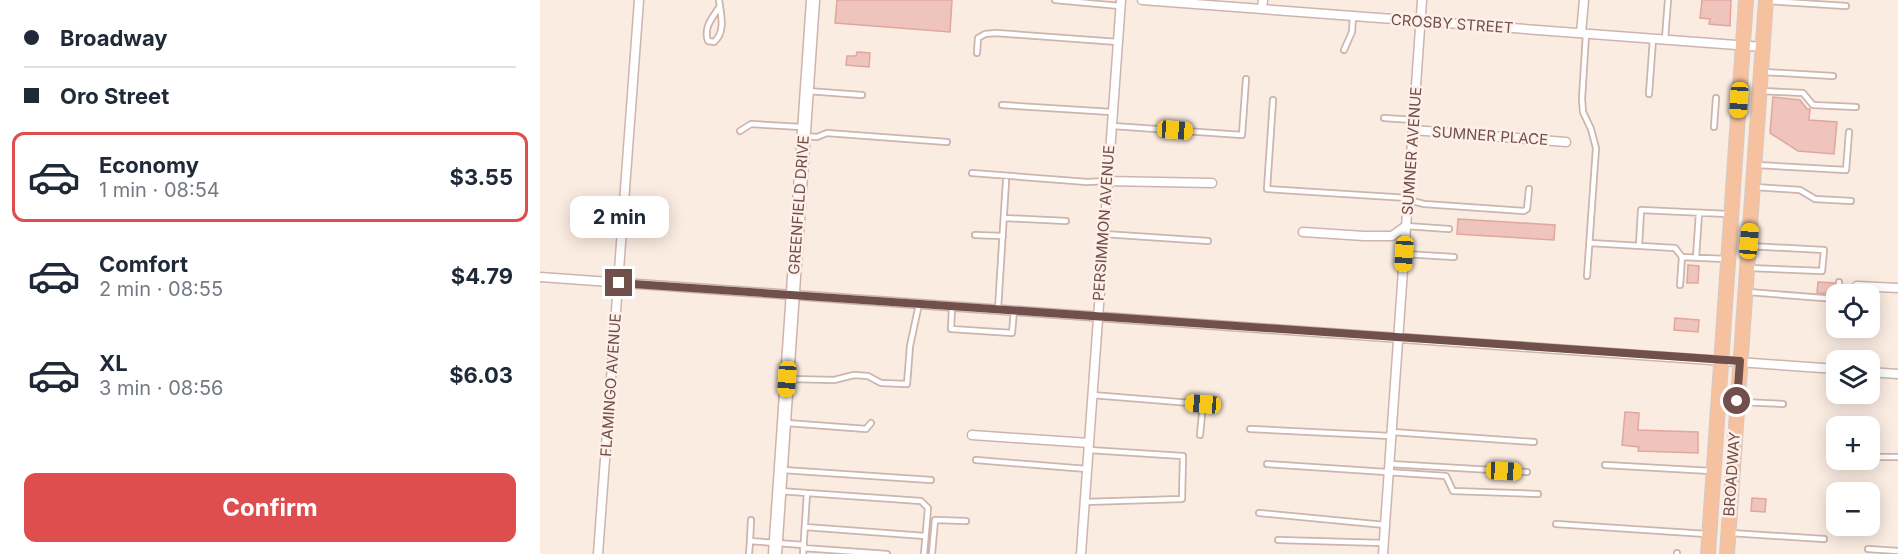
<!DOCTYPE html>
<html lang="en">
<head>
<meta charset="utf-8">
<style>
	body { margin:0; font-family:Inter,sans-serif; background:#f2f2f3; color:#1f2937; height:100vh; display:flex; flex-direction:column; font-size:22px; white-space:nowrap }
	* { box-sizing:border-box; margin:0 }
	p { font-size:20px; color:#747a83 }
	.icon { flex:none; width:33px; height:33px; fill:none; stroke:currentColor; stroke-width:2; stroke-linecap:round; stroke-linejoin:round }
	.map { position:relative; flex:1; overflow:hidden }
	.drawer { display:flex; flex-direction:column; background:#fff; width:540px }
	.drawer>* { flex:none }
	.guide { display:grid; align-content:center; height:132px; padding:0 24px; background:#fff }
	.controls { position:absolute; left:1286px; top:284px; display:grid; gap:12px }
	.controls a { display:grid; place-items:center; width:54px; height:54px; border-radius:12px; background:#fff; box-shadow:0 3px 15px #0003; font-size:30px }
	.end { position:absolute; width:27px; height:27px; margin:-14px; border:8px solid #714f4a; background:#fff; box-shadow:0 0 0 3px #fff }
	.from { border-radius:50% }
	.bubble { position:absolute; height:42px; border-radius:12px; background:#fff; box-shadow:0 3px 15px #0003; font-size:20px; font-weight:700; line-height:42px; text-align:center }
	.car { position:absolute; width:18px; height:36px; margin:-18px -9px; border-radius:8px; box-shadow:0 0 4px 2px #0007; background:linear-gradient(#f5c518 24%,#345 0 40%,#f5c518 0 76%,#345 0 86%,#f5c518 0) }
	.guide b { display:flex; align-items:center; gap:21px; height:57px; font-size:22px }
	.guide b+b { border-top:2px solid #e0e1e3 }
	.guide i { width:15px; height:15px; background:#1f2937 }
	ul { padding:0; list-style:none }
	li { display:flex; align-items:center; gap:18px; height:90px; margin:0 12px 9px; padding:0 12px; border:3px solid transparent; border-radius:12px }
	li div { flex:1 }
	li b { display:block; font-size:22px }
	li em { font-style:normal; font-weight:700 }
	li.current { border-color:#de4e4e }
	li>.icon { width:54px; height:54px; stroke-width:1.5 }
	.action { display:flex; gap:12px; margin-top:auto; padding:12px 24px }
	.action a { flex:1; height:69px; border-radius:12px; background:#de4e4e; color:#fff; font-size:24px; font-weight:700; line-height:69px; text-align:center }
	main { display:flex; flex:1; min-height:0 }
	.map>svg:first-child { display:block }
	.building { fill:#efc4bc; stroke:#e0a79d; stroke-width:1.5 }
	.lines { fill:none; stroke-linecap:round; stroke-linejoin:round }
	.lane-casing { stroke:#cdb4ad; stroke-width:8 }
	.street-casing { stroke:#cdb4ad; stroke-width:11 }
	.secondary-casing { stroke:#d0b2aa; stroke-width:15 }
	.primary-casing { stroke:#d4cac9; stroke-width:16 }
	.lane { stroke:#fff; stroke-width:4.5 }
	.street { stroke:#fff; stroke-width:8 }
	.secondary { stroke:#fff; stroke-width:12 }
	.primary { stroke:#f6c19e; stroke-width:14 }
	.route { stroke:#714f4a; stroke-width:8 }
	.labels { text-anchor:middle; stroke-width:5; stroke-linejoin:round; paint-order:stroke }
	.street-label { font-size:15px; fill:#714f4a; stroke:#fef0e8 }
</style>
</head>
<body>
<main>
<section class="drawer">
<div class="guide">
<b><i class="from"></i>Broadway</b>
<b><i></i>Oro Street</b>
</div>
<ul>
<li class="current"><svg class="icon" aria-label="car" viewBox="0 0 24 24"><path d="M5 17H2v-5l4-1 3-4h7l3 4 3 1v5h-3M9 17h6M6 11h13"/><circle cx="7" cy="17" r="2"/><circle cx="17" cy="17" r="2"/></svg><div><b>Economy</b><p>1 min · 08:54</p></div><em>$3.55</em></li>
<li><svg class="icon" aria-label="car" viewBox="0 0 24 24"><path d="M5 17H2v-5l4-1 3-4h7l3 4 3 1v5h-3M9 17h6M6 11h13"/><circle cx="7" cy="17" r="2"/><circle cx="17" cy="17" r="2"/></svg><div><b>Comfort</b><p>2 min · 08:55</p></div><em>$4.79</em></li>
<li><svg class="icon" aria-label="car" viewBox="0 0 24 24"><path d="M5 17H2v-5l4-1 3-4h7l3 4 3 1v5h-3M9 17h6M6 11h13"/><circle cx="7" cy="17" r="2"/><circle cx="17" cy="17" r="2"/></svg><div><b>XL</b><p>3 min · 08:56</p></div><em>$6.03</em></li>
</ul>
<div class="action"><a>Confirm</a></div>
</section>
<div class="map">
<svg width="1358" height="554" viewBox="0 0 1358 554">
	<rect width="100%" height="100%" fill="#fbece2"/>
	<path class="building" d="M297,0H412L410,32L295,23Z
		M1162,0H1191L1190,26L1169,24L1170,19L1160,18Z
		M317,52L330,53L329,67L306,65L307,56H316Z
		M1233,97L1260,100L1267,109H1270L1269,120L1297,122L1294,154L1258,151L1230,133Z
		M918,219L1015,225L1014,240L917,234Z
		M1148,265L1159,266L1158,283H1147Z
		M1278,282L1294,283V294L1277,293Z
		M1135,318L1159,320L1158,332L1134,330Z
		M1085,412L1099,413L1098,430L1158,432V453L1098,451L1099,447L1082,445Z
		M1212,498L1226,499L1225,512L1211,511Z"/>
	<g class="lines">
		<defs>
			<path id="lane" d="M179,0C181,15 186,32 174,42L168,41C163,27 173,17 180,6
				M515,0L580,6
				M1228,1L1306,6
				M1046,34L1042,99L1043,112L1051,129L1056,148L1047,276
				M1125,39L1128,0
				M804,50L812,32L813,16
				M437,53L438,38L445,34L456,33L578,42
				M1224,72L1293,76
				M267,91L322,95
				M1222,91L1263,93L1273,105L1316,107
				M1109,94L1113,39
				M733,100L727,189L868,198
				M462,105L572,112
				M844,118L874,120
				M573,126L702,135L706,79
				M1174,127L1176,98
				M200,131L211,124L262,127
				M264,136L277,137L287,133L407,142
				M1217,165L1306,170L1309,132
				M432,173L547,182L567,181
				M1215,187L1260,190L1275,199L1311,201
				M868,200L884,204L984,211L987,209L989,189
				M464,218L526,221
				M866,226L909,229
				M564,234L668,241
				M435,235L463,236
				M1050,243L1135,248L1142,257
				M1099,246L1101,210L1188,214
				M864,254L914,257
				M1156,258L1159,213
				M1209,268L1282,271L1284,250L1209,246
				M1140,285L1142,257L1185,259
				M1208,292L1296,299
				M1299,294V282
				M412,307L411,329L472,333L474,310
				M458,309L466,181
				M250,379L294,380L314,375L328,376L341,383L367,384L370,346L379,304
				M552,395L663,404L660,435
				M1200,402L1243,404
				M247,423L326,429L331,423
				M710,429L851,436
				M852,432L994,442
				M1330,457H1358
				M436,460L547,469
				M727,464L906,476L913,491L998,494
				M850,464L987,472
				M1065,465L1171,471
				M243,470L391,480
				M239,491L267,493
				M545,502L642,499L643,456L549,450
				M719,513L845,525
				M211,520L210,541L264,545
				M1016,524L1166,534
				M265,527L385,536
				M1191,533L1284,539
				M738,540L844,543
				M263,548L347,554
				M1328,549L1358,551
				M209,554L210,541
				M263,554L267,493L381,501L388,508L384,554
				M392,554L395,520L426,521
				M1137,554V553"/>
			<path id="street" d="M602,0L1223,47
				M722,9L723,0
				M1041,33L1044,0
				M873,130L1026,142
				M567,181L672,183
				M763,232L824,236H852L866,226
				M0,277L1296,369
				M1317,286L1358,288
				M1329,372L1358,374
				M432,435L549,443
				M58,554L99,0
				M541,554L581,0
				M843,554L882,0"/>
			<path id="secondary" d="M235,554L273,0"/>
			<path id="primary" d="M1168,554L1206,0
				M1187,554L1226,0"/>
		</defs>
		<use href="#lane" class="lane-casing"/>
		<use href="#street" class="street-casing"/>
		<use href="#secondary" class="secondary-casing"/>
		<use href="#primary" class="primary-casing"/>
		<use href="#lane" class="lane"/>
		<use href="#street" class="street"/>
		<use href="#secondary" class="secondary"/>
		<use href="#primary" class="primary"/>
	</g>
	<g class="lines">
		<path class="route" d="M79,283L1200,361L1197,401"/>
	</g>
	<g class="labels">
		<g class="street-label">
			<text transform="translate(912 24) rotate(4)" y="5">CROSBY STREET</text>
			<text transform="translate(950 136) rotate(4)" y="5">SUMNER PLACE</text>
			<text transform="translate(872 151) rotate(-86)" y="5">SUMNER AVENUE</text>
			<text transform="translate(259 205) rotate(-86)" y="5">GREENFIELD DRIVE</text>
			<text transform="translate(564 223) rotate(-86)" y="5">PERSIMMON AVENUE</text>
			<text transform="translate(71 385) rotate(-86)" y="5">FLAMINGO AVENUE</text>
			<text transform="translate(1192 474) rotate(-86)" y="5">BROADWAY</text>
		</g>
	</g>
</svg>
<div class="controls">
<a><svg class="icon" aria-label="locate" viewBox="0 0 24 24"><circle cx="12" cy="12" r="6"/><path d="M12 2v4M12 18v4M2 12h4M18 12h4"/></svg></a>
<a><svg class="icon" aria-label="layers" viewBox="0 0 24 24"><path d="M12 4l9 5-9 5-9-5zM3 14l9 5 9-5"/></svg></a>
<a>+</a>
<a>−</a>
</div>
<i class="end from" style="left:1197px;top:401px"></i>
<i class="end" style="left:79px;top:283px"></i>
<div class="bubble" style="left:30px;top:196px;width:99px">2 min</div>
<i class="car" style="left:1199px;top:100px;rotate:184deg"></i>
<i class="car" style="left:635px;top:130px;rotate:94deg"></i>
<i class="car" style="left:1209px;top:241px;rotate:5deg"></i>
<i class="car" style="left:864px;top:254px;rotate:184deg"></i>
<i class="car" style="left:247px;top:379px;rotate:184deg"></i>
<i class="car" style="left:663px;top:404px;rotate:275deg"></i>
<i class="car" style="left:964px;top:471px;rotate:93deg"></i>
</div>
</main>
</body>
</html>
